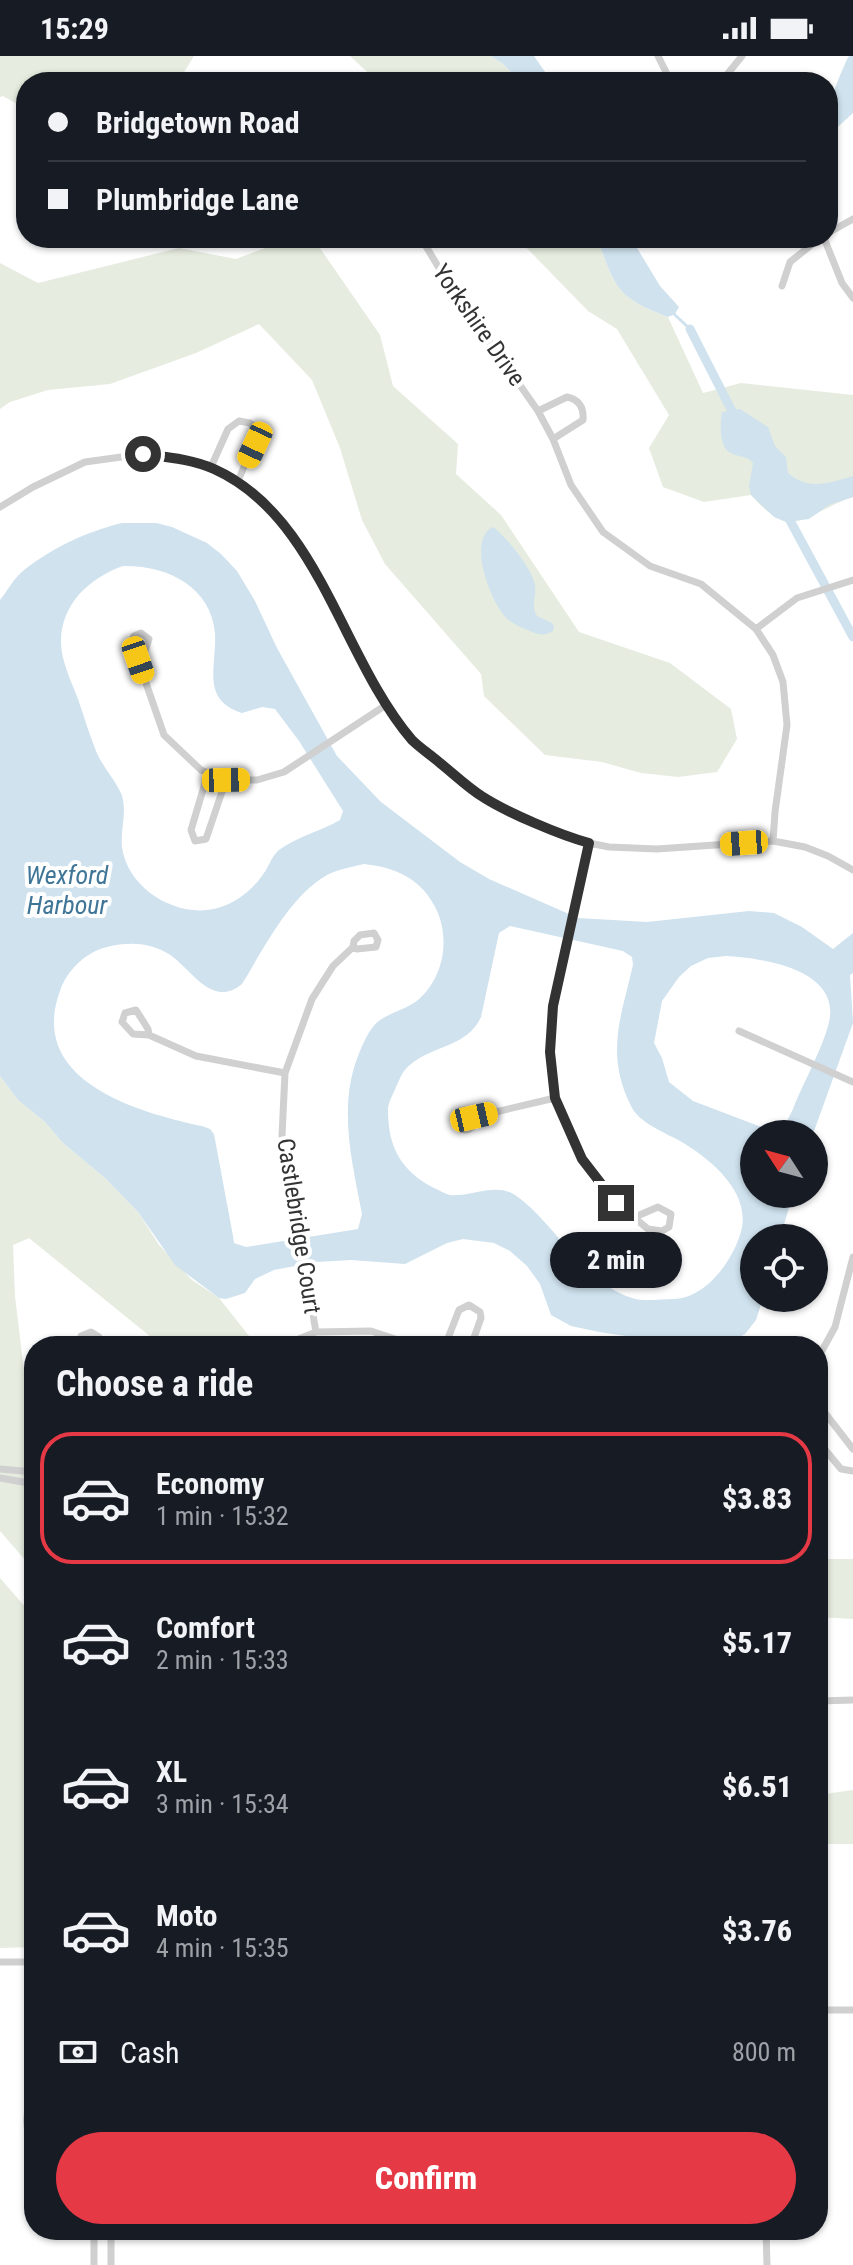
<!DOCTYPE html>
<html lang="en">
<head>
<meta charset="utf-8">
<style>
	body { margin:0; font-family:"Roboto Condensed",sans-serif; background:#242831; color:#f1f3f6; height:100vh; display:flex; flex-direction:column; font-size:30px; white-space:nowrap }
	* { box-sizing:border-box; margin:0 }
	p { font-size:26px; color:#9ea1a6 }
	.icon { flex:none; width:44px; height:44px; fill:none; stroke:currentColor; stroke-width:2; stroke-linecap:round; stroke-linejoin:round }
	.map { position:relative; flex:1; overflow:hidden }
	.panel { position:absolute; left:24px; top:1280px; width:804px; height:904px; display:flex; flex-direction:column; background:#171b24; border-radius:32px; box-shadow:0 2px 6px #0004 }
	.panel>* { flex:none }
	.top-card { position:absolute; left:16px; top:16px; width:822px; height:176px; border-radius:32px; box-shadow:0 2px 6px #0004; display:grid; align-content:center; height:176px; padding:0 32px; background:#171b24 }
	.needle { width:52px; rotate:306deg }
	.controls { position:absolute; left:740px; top:1064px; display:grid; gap:16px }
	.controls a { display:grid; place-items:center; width:88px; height:88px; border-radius:50%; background:#171b24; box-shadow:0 2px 6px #0004; font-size:40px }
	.end { position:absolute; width:36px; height:36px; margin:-18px; border:10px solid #333; background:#fff; box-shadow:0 0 0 4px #fff }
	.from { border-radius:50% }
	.bubble { position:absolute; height:56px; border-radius:28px; background:#171b24; box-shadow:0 2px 6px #0004; font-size:26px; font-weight:800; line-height:56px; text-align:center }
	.car { position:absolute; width:24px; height:48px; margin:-24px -12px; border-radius:10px; box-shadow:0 0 6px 2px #0007; background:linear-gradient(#f5c518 24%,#345 0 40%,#f5c518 0 76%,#345 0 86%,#f5c518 0) }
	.top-card b { display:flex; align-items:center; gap:28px; height:76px; font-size:30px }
	.top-card b+b { border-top:2px solid #363941 }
	.top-card i { width:20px; height:20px; background:#f1f3f6 }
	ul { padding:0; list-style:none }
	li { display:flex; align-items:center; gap:24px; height:132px; margin:0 16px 12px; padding:0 16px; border:4px solid transparent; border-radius:32px }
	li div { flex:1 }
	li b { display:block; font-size:30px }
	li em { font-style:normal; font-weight:800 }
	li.selected { border-color:#e63946 }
	li>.icon { width:72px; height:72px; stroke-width:1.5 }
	h2 { padding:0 32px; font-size:36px; line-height:96px }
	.pay { display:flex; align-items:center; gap:20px; height:88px; padding:0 32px; font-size:30px }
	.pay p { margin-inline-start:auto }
	.cta { display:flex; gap:16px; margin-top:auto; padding:16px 32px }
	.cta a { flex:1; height:92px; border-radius:48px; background:#e63946; color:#fff; font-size:32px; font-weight:800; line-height:92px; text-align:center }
	.status { display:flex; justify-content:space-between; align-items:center; height:56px; padding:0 40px; background:#171b24; direction:ltr }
	.status svg { height:22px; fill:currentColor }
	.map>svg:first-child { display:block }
	.green { fill:#e6ecdf }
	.water { fill:#cfe2ee; fill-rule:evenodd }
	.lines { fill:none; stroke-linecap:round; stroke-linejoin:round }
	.stream { stroke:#cfe2ee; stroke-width:3 }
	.canal { stroke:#cfe2ee; stroke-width:9 }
	.minor { stroke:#d0d0d0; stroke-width:7 }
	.route { stroke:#333; stroke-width:10 }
	.labels { text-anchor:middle; stroke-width:8; stroke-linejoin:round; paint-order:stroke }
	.street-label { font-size:24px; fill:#333; stroke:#fff }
	.water-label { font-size:26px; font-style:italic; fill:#3f7597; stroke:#fff }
</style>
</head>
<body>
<div class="status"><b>15:29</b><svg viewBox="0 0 49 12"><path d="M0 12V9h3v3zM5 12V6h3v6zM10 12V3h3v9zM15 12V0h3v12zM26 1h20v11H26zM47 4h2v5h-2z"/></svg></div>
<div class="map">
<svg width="853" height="2209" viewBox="0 0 853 2209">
	<rect width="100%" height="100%" fill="#fff"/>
	<path class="green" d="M0,0H194L181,21L171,26H26V53L3,40L0,41Z
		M350,0H491L503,8L521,26H378Z
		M291,182H313L380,279L393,330L458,388L456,418L501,459L579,576L670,607L731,653L737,683L717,716L678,721L641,717L602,706L545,699L484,640L481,618L385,508L362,464L340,392L312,324L259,268L196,297L110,328L48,334L10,346L0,353V207L38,227L179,192L236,203Z
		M517,182H597C616,233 616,241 668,261L703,337L741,327L853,339V441C805,457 794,488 751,439L704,446L663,431L649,392L669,359L617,273L588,255Z
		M0,1020L18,1044L45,1066L63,1087L105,1122L138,1156L159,1189L192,1224L219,1242L257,1290H162L29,1182L13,1189L15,1240L30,1365L34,1370V1514L0,1475Z
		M818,1499L828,1503H853V1563L818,1561Z
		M0,1522L34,1561V1891L0,1892Z
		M853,1734V1788H818V1739Z"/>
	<path class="water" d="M491,0H534L552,26H521L503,8Z
		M849,0H853V57L828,80C828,72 827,62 828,54C829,46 844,8 849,0Z
		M597,182H631L660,230L679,251L675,258L668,261C616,241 616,233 597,182Z
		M740,353L768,371L775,390L786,401L788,417C809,435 829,427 853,420V441L829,449L809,463L786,466L774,461L751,439L749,430L753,407C746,398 737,402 729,396C719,389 720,367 722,356Z
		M122,467H156L172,471L207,487L221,498L237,515L255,545L277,592L337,700L381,746L460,806L489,823L578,862L647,866L749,855L774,857L802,871L833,893L853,877V917L850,919L853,967L813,1078H754V1138H793L780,1182H754V1242H763L756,1264L745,1278L723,1290L680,1288L599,1276L571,1270L551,1259L540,1228L527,1210L510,1195L494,1187L463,1183L447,1187L405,1208L351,1204L317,1206L274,1214L255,1223L245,1237L226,1243L219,1242L175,1209L138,1156L105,1122L63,1087L45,1066L18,1044L0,1020V544C8,534 14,522 24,514C52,492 88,475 122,467ZM123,510C166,509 211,530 215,577C217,610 200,644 242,657L262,651L275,653L299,685L343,755L340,764C321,775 296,781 279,794C273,799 270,807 266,814C253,835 232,851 207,854C170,858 127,830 122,791C120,773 128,754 121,737C114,722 102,710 96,695C89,678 84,660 78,643C72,628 65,612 62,597C55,554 86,523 123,510ZM364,808C393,811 419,821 434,849C451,879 445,921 418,944C407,953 392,956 380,964C369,972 363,988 358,1000C338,1051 352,1106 362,1158L358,1173L246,1191L234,1187L233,1180L214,1078L210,1073L202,1070C136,1056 27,1024 60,935C67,914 86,896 107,891C128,886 148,886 167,897C190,910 211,954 242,928C264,892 290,840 327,819C338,813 352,811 364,808ZM510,870L623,895L632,901L633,909C621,961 605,998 631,1050C639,1067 664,1076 680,1085C711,1103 754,1138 740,1179C731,1207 705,1242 674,1243C661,1243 644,1246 632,1242C581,1226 557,1168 515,1139C496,1126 471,1141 450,1139C445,1138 439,1134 434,1132C401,1115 388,1091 388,1054C388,1046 393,1039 396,1031C398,1027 401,1019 404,1015C427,988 466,994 481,961L499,877ZM726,900C762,902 841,913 829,966C823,992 803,1027 793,1053L786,1067L777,1077L693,1045L669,1026L662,1002L654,987L662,945L679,921L691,910L708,902Z
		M493,471C506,480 533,514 535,529C537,541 530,548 537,560L552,567L554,570L553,575C545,580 539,579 530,575C522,572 513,568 507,563C491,547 466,484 493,471Z"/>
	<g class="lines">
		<path class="stream" d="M674,258L690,273"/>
		<path class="canal" d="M690,273L736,363
			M786,457L853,581"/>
		<path class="minor" d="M658,0L671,26
			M721,26L742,0
			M828,177L853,163
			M421,182L445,222L538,355L553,383L571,429L603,476L650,510L701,528L756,573L773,599L783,626L787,669L775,756L773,785
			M824,182L842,227L853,242
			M782,230L790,206L820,182
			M538,355L567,341C580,344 584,352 583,364L553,383
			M211,411L228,373L239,365L250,367L257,373V380L238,425
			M0,451L33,431L85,406L143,398L172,402L211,411L238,425L266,448L305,497L386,649L414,686L483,742L571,782L589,787L609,791L657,793L773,785L805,791L828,800L853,814
			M756,573L797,542L853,524
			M138,604L143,601L149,583L141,577L134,580L130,589L138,604L164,679L201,714L226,724H257L284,716L386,649
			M208,717L191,774L195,785L206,783L226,724
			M589,787L553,950L550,996L555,1042L582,1103L616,1147L648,1173L662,1175L669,1171L671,1158L658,1151L635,1161
			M739,975L853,1026
			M149,979L148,973L136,954L125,957L122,966L133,978L149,979L196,1000L285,1017
			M455 1064a10 10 0 1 1 20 0a10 10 0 1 1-20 0Z
			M474,1061L555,1042
			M316,1276L282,1080L285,1017L312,943L333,910L353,891L354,885L360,879L374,877L378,884L376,891L357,893L353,891
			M80,1290L81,1280L91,1276L99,1281L100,1290
			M281,1290L316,1276L371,1275L416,1290
			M445,1290L459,1254L469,1249L480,1256L481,1262L471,1290
			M818,1302L835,1271L853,1201
			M818,1348L853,1393
			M818,1385L841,1413L853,1415
			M0,1413L34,1416
			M0,1422L34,1428
			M818,1645L853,1644
			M0,1906H34
			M818,1954H853
			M34,2036C24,2057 25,2075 34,2095
			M766,2174L767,2209
			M94,2209V2174
			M111,2209V2174"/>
	</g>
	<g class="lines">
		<path class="route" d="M143,398C166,401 192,403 214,413C319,460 341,601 412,684C420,692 431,699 440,707C454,718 468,732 483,741C508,757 560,779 589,787L553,950L550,996L555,1042L582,1103L616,1147"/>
	</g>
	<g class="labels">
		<g class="street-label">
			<text transform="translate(479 269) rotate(55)" y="8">Yorkshire Drive</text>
			<text transform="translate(299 1170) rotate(81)" y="8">Castlebridge Court</text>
		</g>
		<g class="water-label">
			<text x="67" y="828">Wexford<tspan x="67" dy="30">Harbour</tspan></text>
		</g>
	</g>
</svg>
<div class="controls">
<a><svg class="needle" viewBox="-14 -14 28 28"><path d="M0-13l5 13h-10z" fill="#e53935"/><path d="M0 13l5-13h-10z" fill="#9ea1a6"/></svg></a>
<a><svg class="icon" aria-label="locate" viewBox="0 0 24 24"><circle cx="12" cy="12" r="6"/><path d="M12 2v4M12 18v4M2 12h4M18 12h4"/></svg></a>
</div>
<i class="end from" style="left:143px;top:398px"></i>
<i class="end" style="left:616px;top:1147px"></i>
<div class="bubble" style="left:550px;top:1176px;width:132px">2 min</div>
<i class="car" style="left:255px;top:389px;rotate:205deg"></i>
<i class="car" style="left:138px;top:604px;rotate:161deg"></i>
<i class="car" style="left:226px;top:724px;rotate:89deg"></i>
<i class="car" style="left:744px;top:787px;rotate:266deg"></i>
<i class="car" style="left:474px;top:1061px;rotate:77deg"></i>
<div class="top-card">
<b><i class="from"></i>Bridgetown Road</b>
<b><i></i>Plumbridge Lane</b>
</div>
<section class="panel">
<h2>Choose a ride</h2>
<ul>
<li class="selected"><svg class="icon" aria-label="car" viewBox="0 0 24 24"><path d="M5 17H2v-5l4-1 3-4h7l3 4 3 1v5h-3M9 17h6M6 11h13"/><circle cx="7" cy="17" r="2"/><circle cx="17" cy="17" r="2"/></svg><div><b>Economy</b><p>1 min · 15:32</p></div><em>$3.83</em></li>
<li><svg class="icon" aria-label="car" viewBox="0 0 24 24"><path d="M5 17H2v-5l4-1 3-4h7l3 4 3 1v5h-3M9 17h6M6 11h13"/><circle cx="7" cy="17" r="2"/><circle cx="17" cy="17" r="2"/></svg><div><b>Comfort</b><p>2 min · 15:33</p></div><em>$5.17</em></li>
<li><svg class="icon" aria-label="car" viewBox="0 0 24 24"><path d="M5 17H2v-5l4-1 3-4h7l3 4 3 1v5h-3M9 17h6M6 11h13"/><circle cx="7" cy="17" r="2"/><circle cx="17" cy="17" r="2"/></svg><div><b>XL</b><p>3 min · 15:34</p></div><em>$6.51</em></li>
<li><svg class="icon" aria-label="car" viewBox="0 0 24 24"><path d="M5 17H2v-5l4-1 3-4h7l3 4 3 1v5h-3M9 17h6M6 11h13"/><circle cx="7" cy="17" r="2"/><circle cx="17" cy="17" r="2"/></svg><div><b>Moto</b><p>4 min · 15:35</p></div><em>$3.76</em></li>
</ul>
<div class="pay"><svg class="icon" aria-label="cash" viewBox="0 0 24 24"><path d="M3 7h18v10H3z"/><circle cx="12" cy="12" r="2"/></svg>Cash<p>800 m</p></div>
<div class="cta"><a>Confirm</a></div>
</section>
</div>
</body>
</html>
